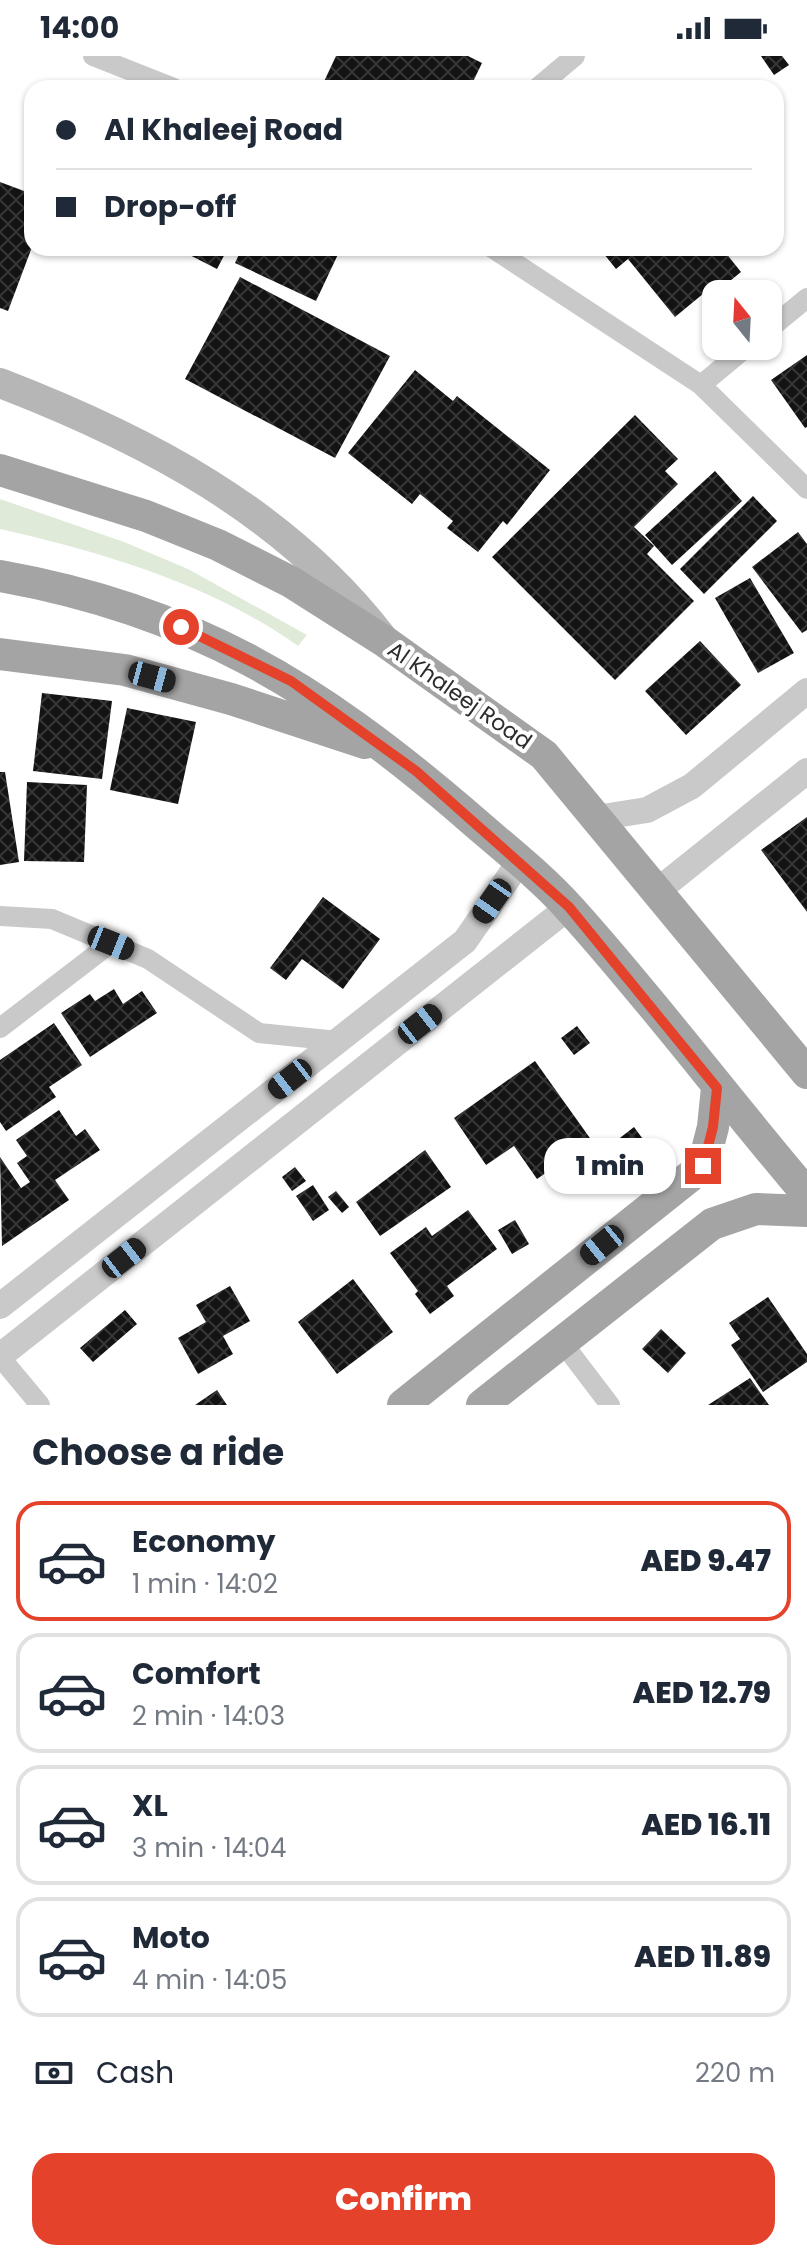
<!DOCTYPE html>
<html lang="en">
<head>
<meta charset="utf-8">
<style>
	body { margin:0; font-family:Poppins,sans-serif; background:#f6f6f7; color:#1f2937; height:100vh; display:flex; flex-direction:column; font-size:30px; white-space:nowrap }
	* { box-sizing:border-box; margin:0 }
	p { font-size:26px; color:#747a83 }
	.icon { flex:none; width:44px; height:44px; fill:none; stroke:currentColor; stroke-width:2; stroke-linecap:round; stroke-linejoin:round }
	.map { position:relative; height:1349px; overflow:hidden }
	.panel { display:flex; flex-direction:column; background:#fff; flex:1 }
	.panel>* { flex:none }
	.banner { position:absolute; left:24px; top:24px; width:760px; height:176px; border-radius:24px; box-shadow:0 2px 6px #0004; display:grid; align-content:center; height:176px; padding:0 32px; background:#fff }
	.needle { width:52px; rotate:342deg }
	.buttons { position:absolute; left:702px; top:224px; display:grid; gap:16px }
	.buttons a { display:grid; place-items:center; width:80px; height:80px; border-radius:16px; background:#fff; box-shadow:0 2px 6px #0004; font-size:40px }
	.end { position:absolute; width:36px; height:36px; margin:-18px; border:10px solid #e5422c; background:#fff; box-shadow:0 0 0 4px #fff }
	.from { border-radius:50% }
	.bubble { position:absolute; height:56px; border-radius:24px; background:#fff; box-shadow:0 2px 6px #0004; font-size:26px; font-weight:800; line-height:56px; text-align:center }
	.car { position:absolute; width:24px; height:48px; margin:-24px -12px; border-radius:10px; box-shadow:0 0 6px 2px #0007; background:linear-gradient(#222 24%,#8ab4d8 0 40%,#222 0 76%,#8ab4d8 0 86%,#222 0) }
	.banner b { display:flex; align-items:center; gap:28px; height:76px; font-size:30px }
	.banner b+b { border-top:2px solid #e0e1e3 }
	.banner i { width:20px; height:20px; background:#1f2937 }
	ul { padding:0; list-style:none }
	li { display:flex; align-items:center; gap:24px; height:120px; margin:0 16px 12px; padding:0 16px; border:4px solid #e0e1e3; border-radius:24px }
	li div { flex:1 }
	li b { display:block; font-size:30px }
	li em { font-style:normal; font-weight:800 }
	li.on { border-color:#e5422c }
	li>.icon { width:72px; height:72px; stroke-width:1.5 }
	h2 { padding:0 32px; font-size:36px; line-height:96px }
	.pay { display:flex; align-items:center; gap:20px; height:88px; padding:0 32px; font-size:30px }
	.pay p { margin-inline-start:auto }
	.button { display:flex; gap:16px; margin-top:auto; padding:16px 32px }
	.button a { flex:1; height:92px; border-radius:24px; background:#e5422c; color:#fff; font-size:32px; font-weight:800; line-height:92px; text-align:center }
	.status { display:flex; justify-content:space-between; align-items:center; height:56px; padding:0 40px; background:#fff; direction:ltr }
	.status svg { height:22px; fill:currentColor }
	.map>svg:first-child { display:block }
	.green { fill:#dfead9 }
	.building { fill:url(#building-cross-hatch) }
	.lines { fill:none; stroke-linecap:round; stroke-linejoin:round }
	.minor { stroke:#c9c9c9; stroke-width:20 }
	.tertiary { stroke:#c9c9c9; stroke-width:26 }
	.secondary { stroke:#b6b6b6; stroke-width:30 }
	.primary { stroke:#a4a4a4; stroke-width:32 }
	.route { stroke:#e5422c; stroke-width:10 }
	.labels { text-anchor:middle; stroke-width:8; stroke-linejoin:round; paint-order:stroke }
	.street-label { font-size:22px; fill:#2c2c2c; stroke:#fff }
</style>
</head>
<body>
<div class="status"><b>14:00</b><svg viewBox="0 0 49 12"><path d="M0 12V9h3v3zM5 12V6h3v6zM10 12V3h3v9zM15 12V0h3v12zM26 1h20v11H26zM47 4h2v5h-2z"/></svg></div>
<div class="map">
<svg width="807" height="1349" viewBox="0 0 807 1349">
	<defs>
		<pattern id="building-cross-hatch" width="8" height="8" patternUnits="userSpaceOnUse" patternTransform="scale(2)"><rect width="8" height="8" fill="#131313"/><path d="M0 0l8 8M0 8l8-8" fill="none" stroke="#363636"/></pattern>
	</defs>
	<rect width="100%" height="100%" fill="#fff"/>
	<path class="green" d="M0,443L124,486L188,513L307,579L298,590C213,529 102,496 0,473Z"/>
	<path class="building" d="M336,0H468L482,7L470,32H321Z
		M761,0H782L789,9L774,19Z
		M0,126L32,138V191L8,255L0,252Z
		M176,192H228L217,213Z
		M242,192H341L316,245L235,207Z
		M611,192H722L741,216L720,233L715,228L675,261L628,203L616,213L604,198Z
		M240,221L390,300L335,402L185,323Z
		M807,299V371L805,372L771,324Z
		M415,314L453,345L457,340L550,414L507,469L503,465L478,496L447,472L453,465L420,438L412,448L348,397Z
		M635,359L678,403L665,415L678,428L634,471L654,490L647,498L694,545L615,624L492,501Z
		M715,415L742,445L672,509L645,479Z
		M753,440L777,465L704,538L680,513Z
		M798,476L807,488V574L802,577L752,511Z
		M750,522L794,597L758,617L715,542Z
		M700,585L741,629L686,679L645,635Z
		M42,637L112,645L102,723L33,715Z
		M127,652L196,666L178,748L110,734Z
		M0,716H5L19,806L0,809Z
		M27,726L87,729L84,806L24,805Z
		M807,761V856L761,794Z
		M323,841L380,883L343,933L302,903L286,924L270,912Z
		M114,933L123,948L142,935L157,957L90,1001L61,957L90,938L95,945Z
		M54,967L82,1009L49,1031L56,1041L6,1075L0,1066V1004Z
		M577,970L590,987L574,999L561,982Z
		M535,1005L592,1085L537,1123L514,1090L486,1109L454,1062Z
		M59,1054L76,1080L85,1073L100,1094L55,1124L69,1144L2,1190L0,1101L21,1132L30,1126L17,1107L27,1100L16,1084Z
		M634,1071L651,1094L625,1115L607,1092Z
		M425,1094L451,1131L380,1180L356,1146Z
		M295,1111L306,1125L292,1135L282,1121Z
		M313,1129L329,1154L313,1165L296,1140Z
		M336,1135L349,1151L342,1157L328,1141Z
		M468,1154L497,1193L447,1230L454,1240L430,1258L415,1238L418,1235L390,1197L426,1171L432,1180Z
		M515,1164L529,1188L512,1198L498,1174Z
		M353,1223L393,1276L337,1318L298,1266Z
		M230,1230L250,1265L223,1280L233,1298L198,1318L178,1282L206,1266L196,1249Z
		M768,1241L807,1298V1306L763,1336L731,1289L740,1283L729,1267Z
		M125,1254L137,1268L93,1306L80,1292Z
		M661,1273L686,1297L668,1317L642,1293Z
		M750,1322L769,1349H708Z
		M217,1334L227,1349H195Z"/>
	<g class="lines">
		<path class="minor" d="M93,0L174,32
			M537,32L575,0
			M492,192L701,329L807,433
			M768,274L807,242
			M701,329L748,290
			M0,860L52,863L148,903L259,977L338,985
			M0,972L111,887
			M562,1286L610,1349
			M0,1301L40,1349"/>
		<path class="tertiary" d="M596,762L647,754L692,730L807,635
			M656,836L807,715
			M0,1250L465,885L520,805
			M0,1300L569,851"/>
		<path class="secondary" d="M0,327C145,383 284,455 381,580"/>
		<path class="primary" d="M0,414L146,460L218,489L291,526L384,585L544,699L807,1017
			M0,520C192,554 317,631 463,756C499,788 539,818 571,854C653,945 727,1044 807,1138
			M0,598L125,614L231,643L365,687
			M403,1349L703,1110L713,1071L717,1032
			M482,1349L712,1168L756,1153L807,1155"/>
	</g>
	<g class="lines">
		<path class="route" d="M181,571L291,625L416,715L569,851L717,1032L713,1071L703,1110"/>
	</g>
	<g class="labels">
		<g class="street-label">
			<text transform="translate(460 639) rotate(35)" y="8">Al Khaleej Road</text>
		</g>
	</g>
</svg>
<div class="buttons">
<a><svg class="needle" viewBox="-14 -14 28 28"><path d="M0-13l5 13h-10z" fill="#e53935"/><path d="M0 13l5-13h-10z" fill="#747a83"/></svg></a>
</div>
<i class="end from" style="left:181px;top:571px"></i>
<i class="end" style="left:703px;top:1110px"></i>
<div class="bubble" style="left:544px;top:1082px;width:132px">1 min</div>
<i class="car" style="left:152px;top:621px;rotate:105deg"></i>
<i class="car" style="left:492px;top:845px;rotate:215deg"></i>
<i class="car" style="left:111px;top:887px;rotate:112deg"></i>
<i class="car" style="left:420px;top:968px;rotate:52deg"></i>
<i class="car" style="left:290px;top:1023px;rotate:232deg"></i>
<i class="car" style="left:602px;top:1189px;rotate:231deg"></i>
<i class="car" style="left:124px;top:1202px;rotate:52deg"></i>
<div class="banner">
<b><i class="from"></i>Al Khaleej Road</b>
<b><i></i>Drop-off</b>
</div>
</div>
<section class="panel">
<h2>Choose a ride</h2>
<ul>
<li class="on"><svg class="icon" aria-label="car" viewBox="0 0 24 24"><path d="M5 17H2v-5l4-1 3-4h7l3 4 3 1v5h-3M9 17h6M6 11h13"/><circle cx="7" cy="17" r="2"/><circle cx="17" cy="17" r="2"/></svg><div><b>Economy</b><p>1 min · 14:02</p></div><em>AED 9.47</em></li>
<li><svg class="icon" aria-label="car" viewBox="0 0 24 24"><path d="M5 17H2v-5l4-1 3-4h7l3 4 3 1v5h-3M9 17h6M6 11h13"/><circle cx="7" cy="17" r="2"/><circle cx="17" cy="17" r="2"/></svg><div><b>Comfort</b><p>2 min · 14:03</p></div><em>AED 12.79</em></li>
<li><svg class="icon" aria-label="car" viewBox="0 0 24 24"><path d="M5 17H2v-5l4-1 3-4h7l3 4 3 1v5h-3M9 17h6M6 11h13"/><circle cx="7" cy="17" r="2"/><circle cx="17" cy="17" r="2"/></svg><div><b>XL</b><p>3 min · 14:04</p></div><em>AED 16.11</em></li>
<li><svg class="icon" aria-label="car" viewBox="0 0 24 24"><path d="M5 17H2v-5l4-1 3-4h7l3 4 3 1v5h-3M9 17h6M6 11h13"/><circle cx="7" cy="17" r="2"/><circle cx="17" cy="17" r="2"/></svg><div><b>Moto</b><p>4 min · 14:05</p></div><em>AED 11.89</em></li>
</ul>
<div class="pay"><svg class="icon" aria-label="cash" viewBox="0 0 24 24"><path d="M3 7h18v10H3z"/><circle cx="12" cy="12" r="2"/></svg>Cash<p>220 m</p></div>
<div class="button"><a>Confirm</a></div>
</section>
</body>
</html>
